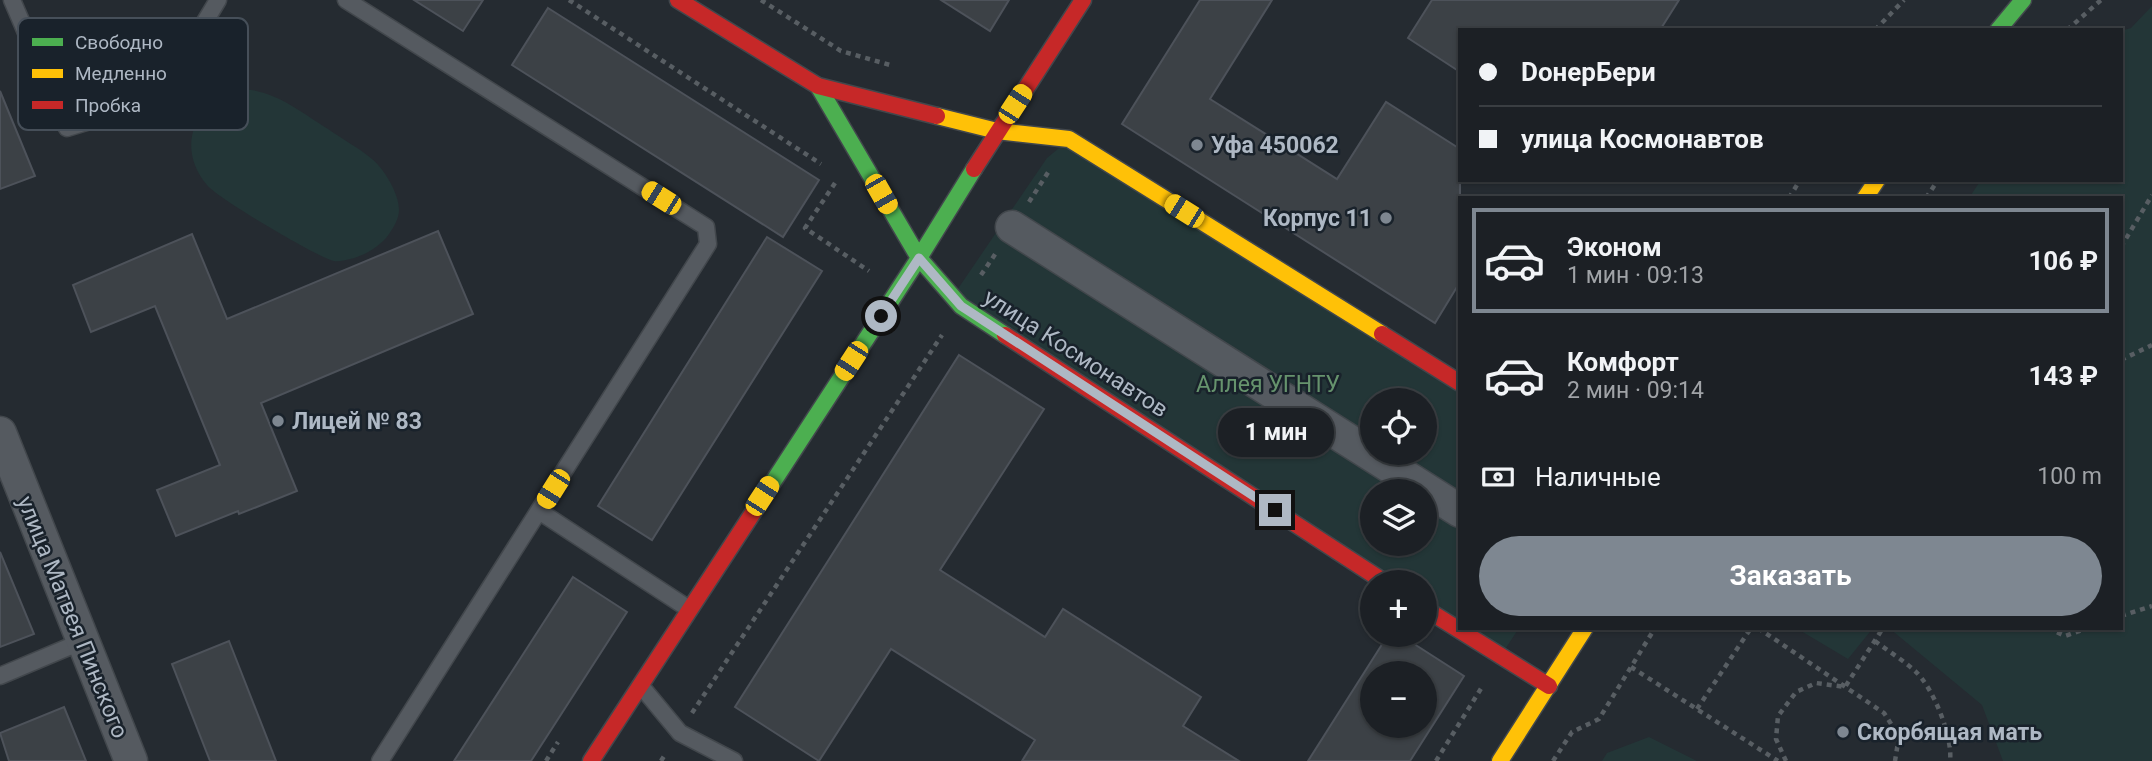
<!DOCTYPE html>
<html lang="ru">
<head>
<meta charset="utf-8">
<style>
	body { margin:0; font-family:Roboto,sans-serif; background:#292d32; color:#f1f3f6; height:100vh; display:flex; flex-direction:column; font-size:26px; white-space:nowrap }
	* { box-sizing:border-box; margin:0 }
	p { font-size:23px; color:#a0a3a7 }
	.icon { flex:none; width:38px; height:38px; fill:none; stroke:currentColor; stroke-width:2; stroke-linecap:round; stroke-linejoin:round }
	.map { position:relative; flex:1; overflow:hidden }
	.panel { position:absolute; left:1458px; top:196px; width:665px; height:434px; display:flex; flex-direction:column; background:#1c2025; border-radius:0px; box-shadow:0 2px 5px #0004,0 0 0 2px #3a3e42 }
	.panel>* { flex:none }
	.top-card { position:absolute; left:1458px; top:28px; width:665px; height:154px; border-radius:0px; box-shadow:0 2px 5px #0004,0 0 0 2px #3a3e42; display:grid; align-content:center; height:154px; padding:0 21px; background:#1c2025 }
	.tools { position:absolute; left:1360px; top:388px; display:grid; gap:14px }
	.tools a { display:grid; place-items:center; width:77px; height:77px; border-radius:50%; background:#1c2025; box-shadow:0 2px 5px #0004,0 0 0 2px #3a3e42; font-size:35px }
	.end { position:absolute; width:32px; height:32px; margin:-16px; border:9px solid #aeb8c4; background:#111; box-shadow:0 0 0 4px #111 }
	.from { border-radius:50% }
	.bubble { position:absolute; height:49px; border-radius:24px; background:#1c2025; box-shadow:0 2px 5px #0004,0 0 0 2px #3a3e42; font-size:23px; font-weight:700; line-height:49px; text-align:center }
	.car { position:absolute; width:21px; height:42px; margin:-21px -10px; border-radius:9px; box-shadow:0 0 5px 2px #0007; background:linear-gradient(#f5c518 24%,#345 0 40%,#f5c518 0 76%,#345 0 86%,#f5c518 0) }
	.top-card b { display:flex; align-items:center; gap:24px; height:66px; font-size:26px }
	.top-card b+b { border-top:2px solid #3a3e42 }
	.top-card i { width:18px; height:18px; background:#f1f3f6 }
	ul { padding:12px 0 0; list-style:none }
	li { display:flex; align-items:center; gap:21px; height:105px; margin:0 14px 10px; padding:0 7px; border:4px solid transparent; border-radius:0px }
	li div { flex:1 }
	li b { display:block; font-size:26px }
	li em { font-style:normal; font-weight:700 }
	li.on { border-color:#7e8791 }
	li>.icon { width:63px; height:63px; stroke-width:1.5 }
	.pay { display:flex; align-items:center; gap:18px; height:77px; padding:0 21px; font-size:26px }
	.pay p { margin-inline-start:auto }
	.action { display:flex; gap:14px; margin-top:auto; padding:14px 21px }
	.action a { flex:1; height:80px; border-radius:42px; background:#7e8791; color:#fff; font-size:28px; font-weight:700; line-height:80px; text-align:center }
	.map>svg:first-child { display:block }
	.green { fill:#233637; fill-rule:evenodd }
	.building { fill:#3c4146; stroke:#4d525a; stroke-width:2; fill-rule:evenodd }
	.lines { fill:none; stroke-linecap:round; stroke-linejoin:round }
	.lane-casing { stroke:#42474c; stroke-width:19 }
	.street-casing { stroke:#42474c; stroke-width:35 }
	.fast-casing { stroke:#42474c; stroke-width:19 }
	.slow-casing { stroke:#42474c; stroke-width:19 }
	.jam-casing { stroke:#42474c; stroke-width:19 }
	.path { stroke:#585e63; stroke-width:4.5; stroke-dasharray:5 5; stroke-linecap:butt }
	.lane { stroke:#555a60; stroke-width:16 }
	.street { stroke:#555a60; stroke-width:32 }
	.fast { stroke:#4caf50; stroke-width:16 }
	.slow { stroke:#ffc107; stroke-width:16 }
	.jam { stroke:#c62828; stroke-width:16 }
	.route { stroke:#aeb8c4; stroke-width:9 }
	.poi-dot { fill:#7e8791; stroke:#19222b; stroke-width:2.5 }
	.labels { text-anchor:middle; stroke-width:5; stroke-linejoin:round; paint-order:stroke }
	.poi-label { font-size:23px; font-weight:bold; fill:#aeb8c4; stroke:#19222b; text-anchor:start }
	.street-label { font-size:23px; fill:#aeb8c4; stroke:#19222b }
	.park-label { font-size:23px; fill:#66936d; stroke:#19222b }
	.key { fill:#19222b; stroke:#464f59; stroke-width:2 }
	.key-label { font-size:19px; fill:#aeb8c4 }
</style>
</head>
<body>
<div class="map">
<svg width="2152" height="761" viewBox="0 0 2152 761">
	<rect width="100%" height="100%" fill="#252b31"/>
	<path class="green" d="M2152,6V761H2003L1982,705L1889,628H2121V198H1969L1981,180H2121V31L2131,28Z
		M243,89C276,91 301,112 328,129C342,139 359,148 372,159C384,169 399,193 399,210C399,218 394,227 389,234C381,246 364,256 350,259C345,260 339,262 334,261C319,258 217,198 207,185C174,146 196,99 243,89Z
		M1070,139L1459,383L1460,628H1519L1500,657L1425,608L1424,583H1386L953,296L1047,158ZM1372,401H1424V453H1372ZM1372,492H1424V544H1372Z
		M1796,628H1873L1848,659Z
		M1649,737L1697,761H1602L1607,753Z"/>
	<path class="building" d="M414,0H483L463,31Z
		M941,0H1009L990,31Z
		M1200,0H1272L1210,99L1337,179L1386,102L1460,149V282L1435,323L1122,124Z
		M1432,0H1679L1660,30H1460V72L1408,38Z
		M548,8L819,180L783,237L512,65Z
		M0,91L35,176L0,189Z
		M438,231L473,314L261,403L297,491L239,514L238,511L176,536L157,490L220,465L155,306L91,332L73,285L192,234L227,319Z
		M767,237L822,271L652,540L598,506Z
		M959,355L1044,409L940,570L1045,637L1063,609L1201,697L1183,726L1239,761H1022L1035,740L891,649L819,761L735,707Z
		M0,552L34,634L0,647Z
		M573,577L627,612L531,761H454Z
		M1388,635H1400L1464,676L1410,761H1308ZM1372,674H1424V726H1372Z
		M229,641L276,761H210L172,664Z
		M64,707L86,761H9L0,733Z"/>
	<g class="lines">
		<defs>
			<path id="lane" d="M12,0L67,128L158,100L218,0
				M346,0L706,227L708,244L380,761
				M539,511L689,609
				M0,676L83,641
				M641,686L680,733L734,761"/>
			<path id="street" d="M1012,227L1460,511
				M0,433L131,761"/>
			<path id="fast" d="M1998,30L2023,0
				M818,86L919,258L961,306L1005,335
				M762,499L919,258L974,169"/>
			<path id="slow" d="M937,116L997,131L1069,139L1382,334
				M1865,198L1877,180
				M1500,761L1585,628"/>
			<path id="jam" d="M678,0L818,86L937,116
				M974,169L1083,0
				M1382,334L1460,383
				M1005,335L1386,583
				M1424,608L1549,686
				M591,761L762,499"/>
		</defs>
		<use href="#lane" class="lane-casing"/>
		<use href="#street" class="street-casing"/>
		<use href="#fast" class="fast-casing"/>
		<use href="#slow" class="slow-casing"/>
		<use href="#jam" class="jam-casing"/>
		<path class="path" d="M569,0L821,164
			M761,0L841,51L890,65
			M1875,30L1904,0
			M2067,30L2101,0
			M835,183L805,228L869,271
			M1789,198L1800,180
			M1926,198L1938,180
			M1029,202L1049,171
			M2121,247L2152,195
			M981,275L996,253
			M2121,360L2152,345
			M2121,616L2152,606
			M1758,628L1884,713L1899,736L1895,761
			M2048,628L2065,636L2088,628
			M1875,641C1888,651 1903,660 1915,671C1933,687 1953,737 1950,761
			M1631,667L1778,761
			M1697,709L1751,628
			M692,713L942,335
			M546,761L558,742
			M661,761L666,753
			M1436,761L1482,687
			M1553,761L1572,732L1599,719L1655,628
			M1786,761L1776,739L1778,716L1796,692L1816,683L1845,687L1883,628"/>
		<use href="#lane" class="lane"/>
		<use href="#street" class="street"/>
		<use href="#fast" class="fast"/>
		<use href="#slow" class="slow"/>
		<use href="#jam" class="jam"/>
	</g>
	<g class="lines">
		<path class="route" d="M881,316L919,258L961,306L1275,510"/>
	</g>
	<g class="poi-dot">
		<circle cx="1197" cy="145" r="7"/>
		<circle cx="1386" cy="218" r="7"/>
		<circle cx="278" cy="421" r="7"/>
		<circle cx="1843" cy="732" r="7"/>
	</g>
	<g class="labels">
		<g class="poi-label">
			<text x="1211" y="153">Уфа 450062</text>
			<text x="1372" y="226" text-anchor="end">Корпус 11</text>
			<text x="292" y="429">Лицей № 83</text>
			<text x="1857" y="740">Скорбящая мать</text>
		</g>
		<g class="street-label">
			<text transform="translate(1076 353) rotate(33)" y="8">улица Космонавтов</text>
			<text transform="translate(73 617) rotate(68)" y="8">улица Матвея Пинского</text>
		</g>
		<g class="park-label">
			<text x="1268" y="392">Аллея УГНТУ</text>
		</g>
	</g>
	<rect x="18" y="18" width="230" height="112" rx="10" class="key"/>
	<rect x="32" y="38" width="31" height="8" fill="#4caf50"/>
	<rect x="32" y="69" width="31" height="9" fill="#ffc107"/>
	<rect x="32" y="101" width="31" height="8" fill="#c62828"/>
	<g class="key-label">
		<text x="75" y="49">Свободно</text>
		<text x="75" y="80">Медленно</text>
		<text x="75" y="112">Пробка</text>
	</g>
</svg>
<div class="tools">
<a><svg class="icon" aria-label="locate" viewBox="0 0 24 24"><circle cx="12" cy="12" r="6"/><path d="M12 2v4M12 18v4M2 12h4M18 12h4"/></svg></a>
<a><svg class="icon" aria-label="layers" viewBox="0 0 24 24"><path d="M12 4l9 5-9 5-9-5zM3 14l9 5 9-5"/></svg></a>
<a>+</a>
<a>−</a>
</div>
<i class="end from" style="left:881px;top:316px"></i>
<i class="end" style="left:1275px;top:510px"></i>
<div class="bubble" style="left:1218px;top:408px;width:116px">1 мин</div>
<i class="car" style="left:1015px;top:104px;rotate:33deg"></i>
<i class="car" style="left:881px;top:194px;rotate:150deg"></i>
<i class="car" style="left:661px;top:198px;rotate:302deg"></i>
<i class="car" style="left:1184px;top:211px;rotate:302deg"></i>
<i class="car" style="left:851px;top:361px;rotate:213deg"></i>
<i class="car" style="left:553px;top:489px;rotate:212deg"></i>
<i class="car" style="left:762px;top:496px;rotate:33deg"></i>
<div class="top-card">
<b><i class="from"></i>DонерБери</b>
<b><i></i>улица Космонавтов</b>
</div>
<section class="panel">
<ul>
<li class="on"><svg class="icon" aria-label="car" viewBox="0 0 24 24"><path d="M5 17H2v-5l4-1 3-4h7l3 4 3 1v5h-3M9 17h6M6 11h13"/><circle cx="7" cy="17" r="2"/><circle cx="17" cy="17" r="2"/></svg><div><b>Эконом</b><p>1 мин · 09:13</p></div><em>106 ₽</em></li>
<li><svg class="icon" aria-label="car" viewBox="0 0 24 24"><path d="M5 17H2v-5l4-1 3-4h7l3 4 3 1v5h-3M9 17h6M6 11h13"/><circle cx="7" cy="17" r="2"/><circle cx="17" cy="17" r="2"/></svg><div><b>Комфорт</b><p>2 мин · 09:14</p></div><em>143 ₽</em></li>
</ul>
<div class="pay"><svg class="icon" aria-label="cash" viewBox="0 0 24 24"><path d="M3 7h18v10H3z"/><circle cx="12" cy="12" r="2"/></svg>Наличные<p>100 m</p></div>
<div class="action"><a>Заказать</a></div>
</section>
</div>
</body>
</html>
